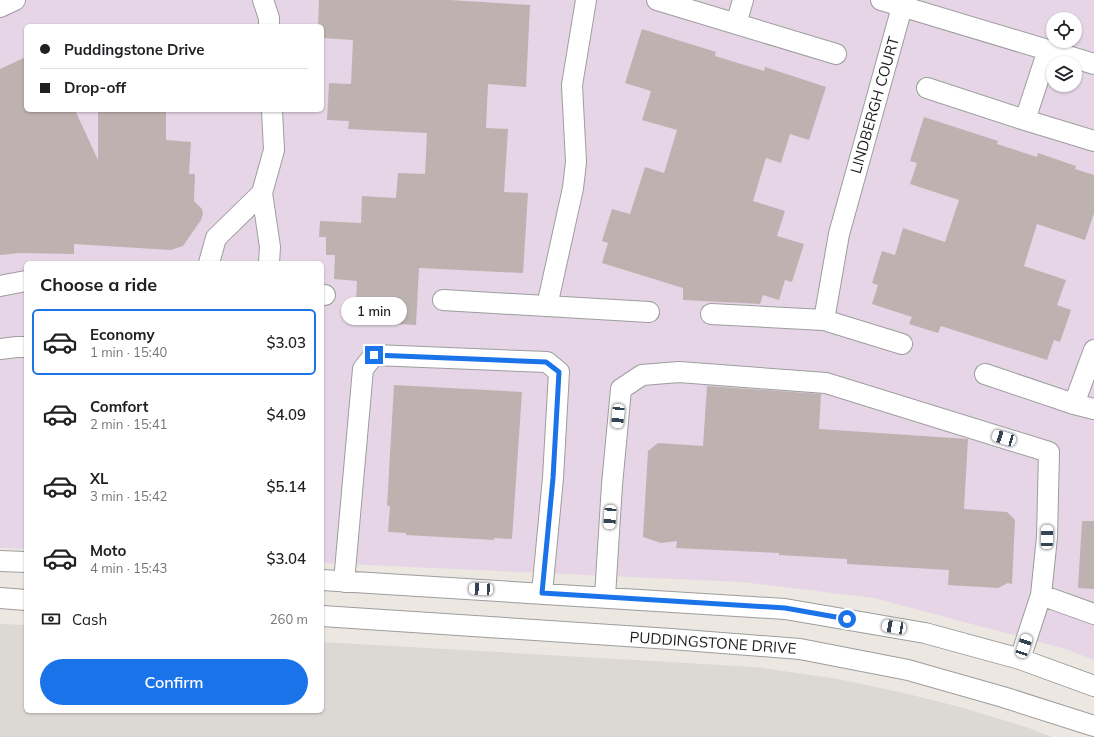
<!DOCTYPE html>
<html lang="en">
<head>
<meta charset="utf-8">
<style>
	body { margin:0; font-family:Mulish,sans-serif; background:#f2f2f2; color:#202124; height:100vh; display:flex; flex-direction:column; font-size:15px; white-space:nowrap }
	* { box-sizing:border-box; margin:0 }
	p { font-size:13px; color:#757577 }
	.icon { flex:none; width:22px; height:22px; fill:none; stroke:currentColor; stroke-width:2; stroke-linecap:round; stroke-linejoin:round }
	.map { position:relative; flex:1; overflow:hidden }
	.drawer { position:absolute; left:24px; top:261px; width:300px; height:452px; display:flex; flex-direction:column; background:#fff; border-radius:6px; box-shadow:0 1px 3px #0004 }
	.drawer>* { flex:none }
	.top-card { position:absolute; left:24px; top:24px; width:300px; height:88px; border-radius:6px; box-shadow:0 1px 3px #0004; display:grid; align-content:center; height:88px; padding:0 16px; background:#fff }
	.fabs { position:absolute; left:1046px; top:12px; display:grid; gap:8px }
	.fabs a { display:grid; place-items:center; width:36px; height:36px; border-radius:50%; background:#fff; box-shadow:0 1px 3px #0004; font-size:20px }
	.end { position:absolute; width:18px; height:18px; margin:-9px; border:5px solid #1a73e8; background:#fff; box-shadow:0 0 0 2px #fff }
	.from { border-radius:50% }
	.bubble { position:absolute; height:28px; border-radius:14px; background:#fff; box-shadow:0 1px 3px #0004; font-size:13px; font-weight:600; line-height:28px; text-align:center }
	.car { position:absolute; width:12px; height:24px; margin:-12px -6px; border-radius:5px; box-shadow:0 0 3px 1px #0007; background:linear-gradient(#fff 24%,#345 0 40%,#fff 0 76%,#345 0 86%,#fff 0) }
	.top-card b { display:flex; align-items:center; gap:14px; height:38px; font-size:15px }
	.top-card b+b { border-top:1px solid #e0e0e0 }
	.top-card i { width:10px; height:10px; background:#202124 }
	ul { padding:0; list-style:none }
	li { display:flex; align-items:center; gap:12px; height:66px; margin:0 8px 6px; padding:0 8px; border:2px solid transparent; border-radius:6px }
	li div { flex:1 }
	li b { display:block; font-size:15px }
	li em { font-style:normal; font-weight:600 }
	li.active { border-color:#1a73e8 }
	li>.icon { width:36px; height:36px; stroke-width:1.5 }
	h2 { padding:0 16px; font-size:18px; line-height:48px }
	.pay { display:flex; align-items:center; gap:10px; height:44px; padding:0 16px; font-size:15px }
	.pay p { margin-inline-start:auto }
	.action { display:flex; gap:8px; margin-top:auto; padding:8px 16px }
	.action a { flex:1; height:46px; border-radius:24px; background:#1a73e8; color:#fff; font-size:16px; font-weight:600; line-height:46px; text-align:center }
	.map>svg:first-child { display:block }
	.industrial { fill:#e5d5e6; fill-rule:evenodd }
	.airport { fill:#dcd8d4 }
	.building { fill:#bdb2af }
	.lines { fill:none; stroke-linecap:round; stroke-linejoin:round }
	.minor-casing { stroke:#9d9d9d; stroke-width:22 }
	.minor { stroke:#fff; stroke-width:20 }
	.route { stroke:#1a73e8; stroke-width:5 }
	.labels { text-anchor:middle; stroke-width:3; stroke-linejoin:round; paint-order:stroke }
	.street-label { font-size:15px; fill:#1c1c1c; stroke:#fff }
</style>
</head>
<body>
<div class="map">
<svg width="1094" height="737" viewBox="0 0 1094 737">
	<rect width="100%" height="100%" fill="#ede7e2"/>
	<path class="industrial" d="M0,0H1094V660L1066,649L874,598L742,582L322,563V263H26V549L0,548ZM1053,19H1075V41H1053ZM26,26H322V110H26ZM1053,63H1075V85H1053Z"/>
	<path class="airport" d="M0,624L26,625V711H322V642L755,667L838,679L908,694L960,707L1026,727L1052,737H0Z"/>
	<path class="building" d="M319,0H450L530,5L526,87L488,84L486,128L508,129L504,192L528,193L523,273L419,268L416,325L355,322L357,281L334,279L335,255H326V237H319L320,221L361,223L362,196L396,198L398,173L425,174L427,133L348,129L349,121L327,120L329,83L351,84L353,40L322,38V26H318Z
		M642,29L716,52L715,56L764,71L765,67L826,87L809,140L790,134L781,163L766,158L753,201L785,211L777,236L804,244L792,282L785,280L779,300L763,295L760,304L683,300V288L602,263L608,243L602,241L612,209L630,214L645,167L664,173L677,130L642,120L651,91L625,83Z
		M26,57V110H75L98,160V110H166V140L191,142L189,174H195L194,201L202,209L203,214L201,220L183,246L171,250L74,244V254L20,253L0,255V69Z
		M924,117L998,141L997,144L1037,157L1038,153L1076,166L1075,169L1094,175V213L1085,240L1037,224L1024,266L1066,280L1057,305L1071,310L1060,342L1054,340L1047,360L941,326L938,333L909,324L912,317L872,304L878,285L872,283L882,251L895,255L903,228L945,242L959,200L910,184L917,163L910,161Z
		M394,385L522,392L512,539L494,538V540L406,535V533L388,532L390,506H387Z
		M707,386L821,394L819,429L968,439L964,509L1007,512L1015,520L1012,584L1008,583L998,588L948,585L949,570L847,564V559L779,555V553L676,548L677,541L661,543L643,537L648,451L658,443L703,446Z
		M1082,521H1094V589L1078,588Z"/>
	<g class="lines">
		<defs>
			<path id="minor" d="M263,0L269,18V26
				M657,0L836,54
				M881,0L1094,64
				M0,7L15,0
				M736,24L743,0
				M927,88L1025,120L1048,50
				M1025,120L1094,141
				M209,263L216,238L262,193
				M269,263L270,247L262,193L274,150L272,110
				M0,286L26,281
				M322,295H325
				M443,300L649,312
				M547,306L573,188L576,162L572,85L586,0
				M711,314L824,320L902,344
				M824,320L839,234L902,7
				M0,349L17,347H26
				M1094,350L1074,404L1094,409
				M985,374L1074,404
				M0,561L26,562
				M322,580L785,609L925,633L1020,659L1094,686
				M344,582L363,369L374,355L547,362L559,372L553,478L542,593
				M605,596L612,485L621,389L642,375L679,372L826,383L1049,452L1047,537L1041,595L1094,614
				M0,598L26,600
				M322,616L671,639L800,649L908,670L1003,697L1094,726
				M1020,659L1041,595"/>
		</defs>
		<use href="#minor" class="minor-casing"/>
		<use href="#minor" class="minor"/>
	</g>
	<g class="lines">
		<path class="route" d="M374,355L546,362L559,372L553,478L542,593L785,608L847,619"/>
	</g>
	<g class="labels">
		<g class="street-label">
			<text transform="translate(875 105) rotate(-74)" y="5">LINDBERGH COURT</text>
			<text transform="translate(713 643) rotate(4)" y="5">PUDDINGSTONE DRIVE</text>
		</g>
	</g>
</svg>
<div class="fabs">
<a><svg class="icon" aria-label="locate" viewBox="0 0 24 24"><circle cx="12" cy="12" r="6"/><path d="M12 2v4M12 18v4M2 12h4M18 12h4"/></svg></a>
<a><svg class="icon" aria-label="layers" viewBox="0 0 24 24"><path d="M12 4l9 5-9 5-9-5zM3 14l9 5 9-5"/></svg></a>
</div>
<i class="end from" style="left:847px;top:619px"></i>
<i class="end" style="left:374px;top:355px"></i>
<div class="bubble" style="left:341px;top:297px;width:66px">1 min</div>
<i class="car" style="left:618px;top:416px;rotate:185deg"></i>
<i class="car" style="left:1004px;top:438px;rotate:287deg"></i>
<i class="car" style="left:610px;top:517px;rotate:184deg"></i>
<i class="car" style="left:1047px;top:537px;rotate:1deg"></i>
<i class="car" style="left:481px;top:589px;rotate:273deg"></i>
<i class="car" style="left:894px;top:627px;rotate:280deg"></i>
<i class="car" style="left:1024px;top:646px;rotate:18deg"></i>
<div class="top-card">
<b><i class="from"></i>Puddingstone Drive</b>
<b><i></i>Drop-off</b>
</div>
<section class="drawer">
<h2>Choose a ride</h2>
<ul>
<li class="active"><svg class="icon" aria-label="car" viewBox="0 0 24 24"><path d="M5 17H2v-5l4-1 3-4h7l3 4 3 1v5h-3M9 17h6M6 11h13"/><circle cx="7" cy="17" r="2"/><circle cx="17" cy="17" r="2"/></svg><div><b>Economy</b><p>1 min · 15:40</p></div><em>$3.03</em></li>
<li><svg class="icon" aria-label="car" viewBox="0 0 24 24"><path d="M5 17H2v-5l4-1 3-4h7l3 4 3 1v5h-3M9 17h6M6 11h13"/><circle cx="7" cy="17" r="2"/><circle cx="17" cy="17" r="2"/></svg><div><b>Comfort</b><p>2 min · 15:41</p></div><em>$4.09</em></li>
<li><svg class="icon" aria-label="car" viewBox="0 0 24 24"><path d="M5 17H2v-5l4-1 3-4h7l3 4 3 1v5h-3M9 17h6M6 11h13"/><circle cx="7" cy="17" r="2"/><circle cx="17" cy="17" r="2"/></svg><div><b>XL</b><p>3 min · 15:42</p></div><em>$5.14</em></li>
<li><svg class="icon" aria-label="car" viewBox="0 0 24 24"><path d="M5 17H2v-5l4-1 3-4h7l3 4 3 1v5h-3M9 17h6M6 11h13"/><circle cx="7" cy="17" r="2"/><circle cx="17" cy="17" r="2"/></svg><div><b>Moto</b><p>4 min · 15:43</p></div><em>$3.04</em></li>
</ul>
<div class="pay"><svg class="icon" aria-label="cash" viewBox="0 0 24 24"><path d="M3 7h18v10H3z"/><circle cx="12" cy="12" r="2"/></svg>Cash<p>260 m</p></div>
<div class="action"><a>Confirm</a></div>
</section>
</div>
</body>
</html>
